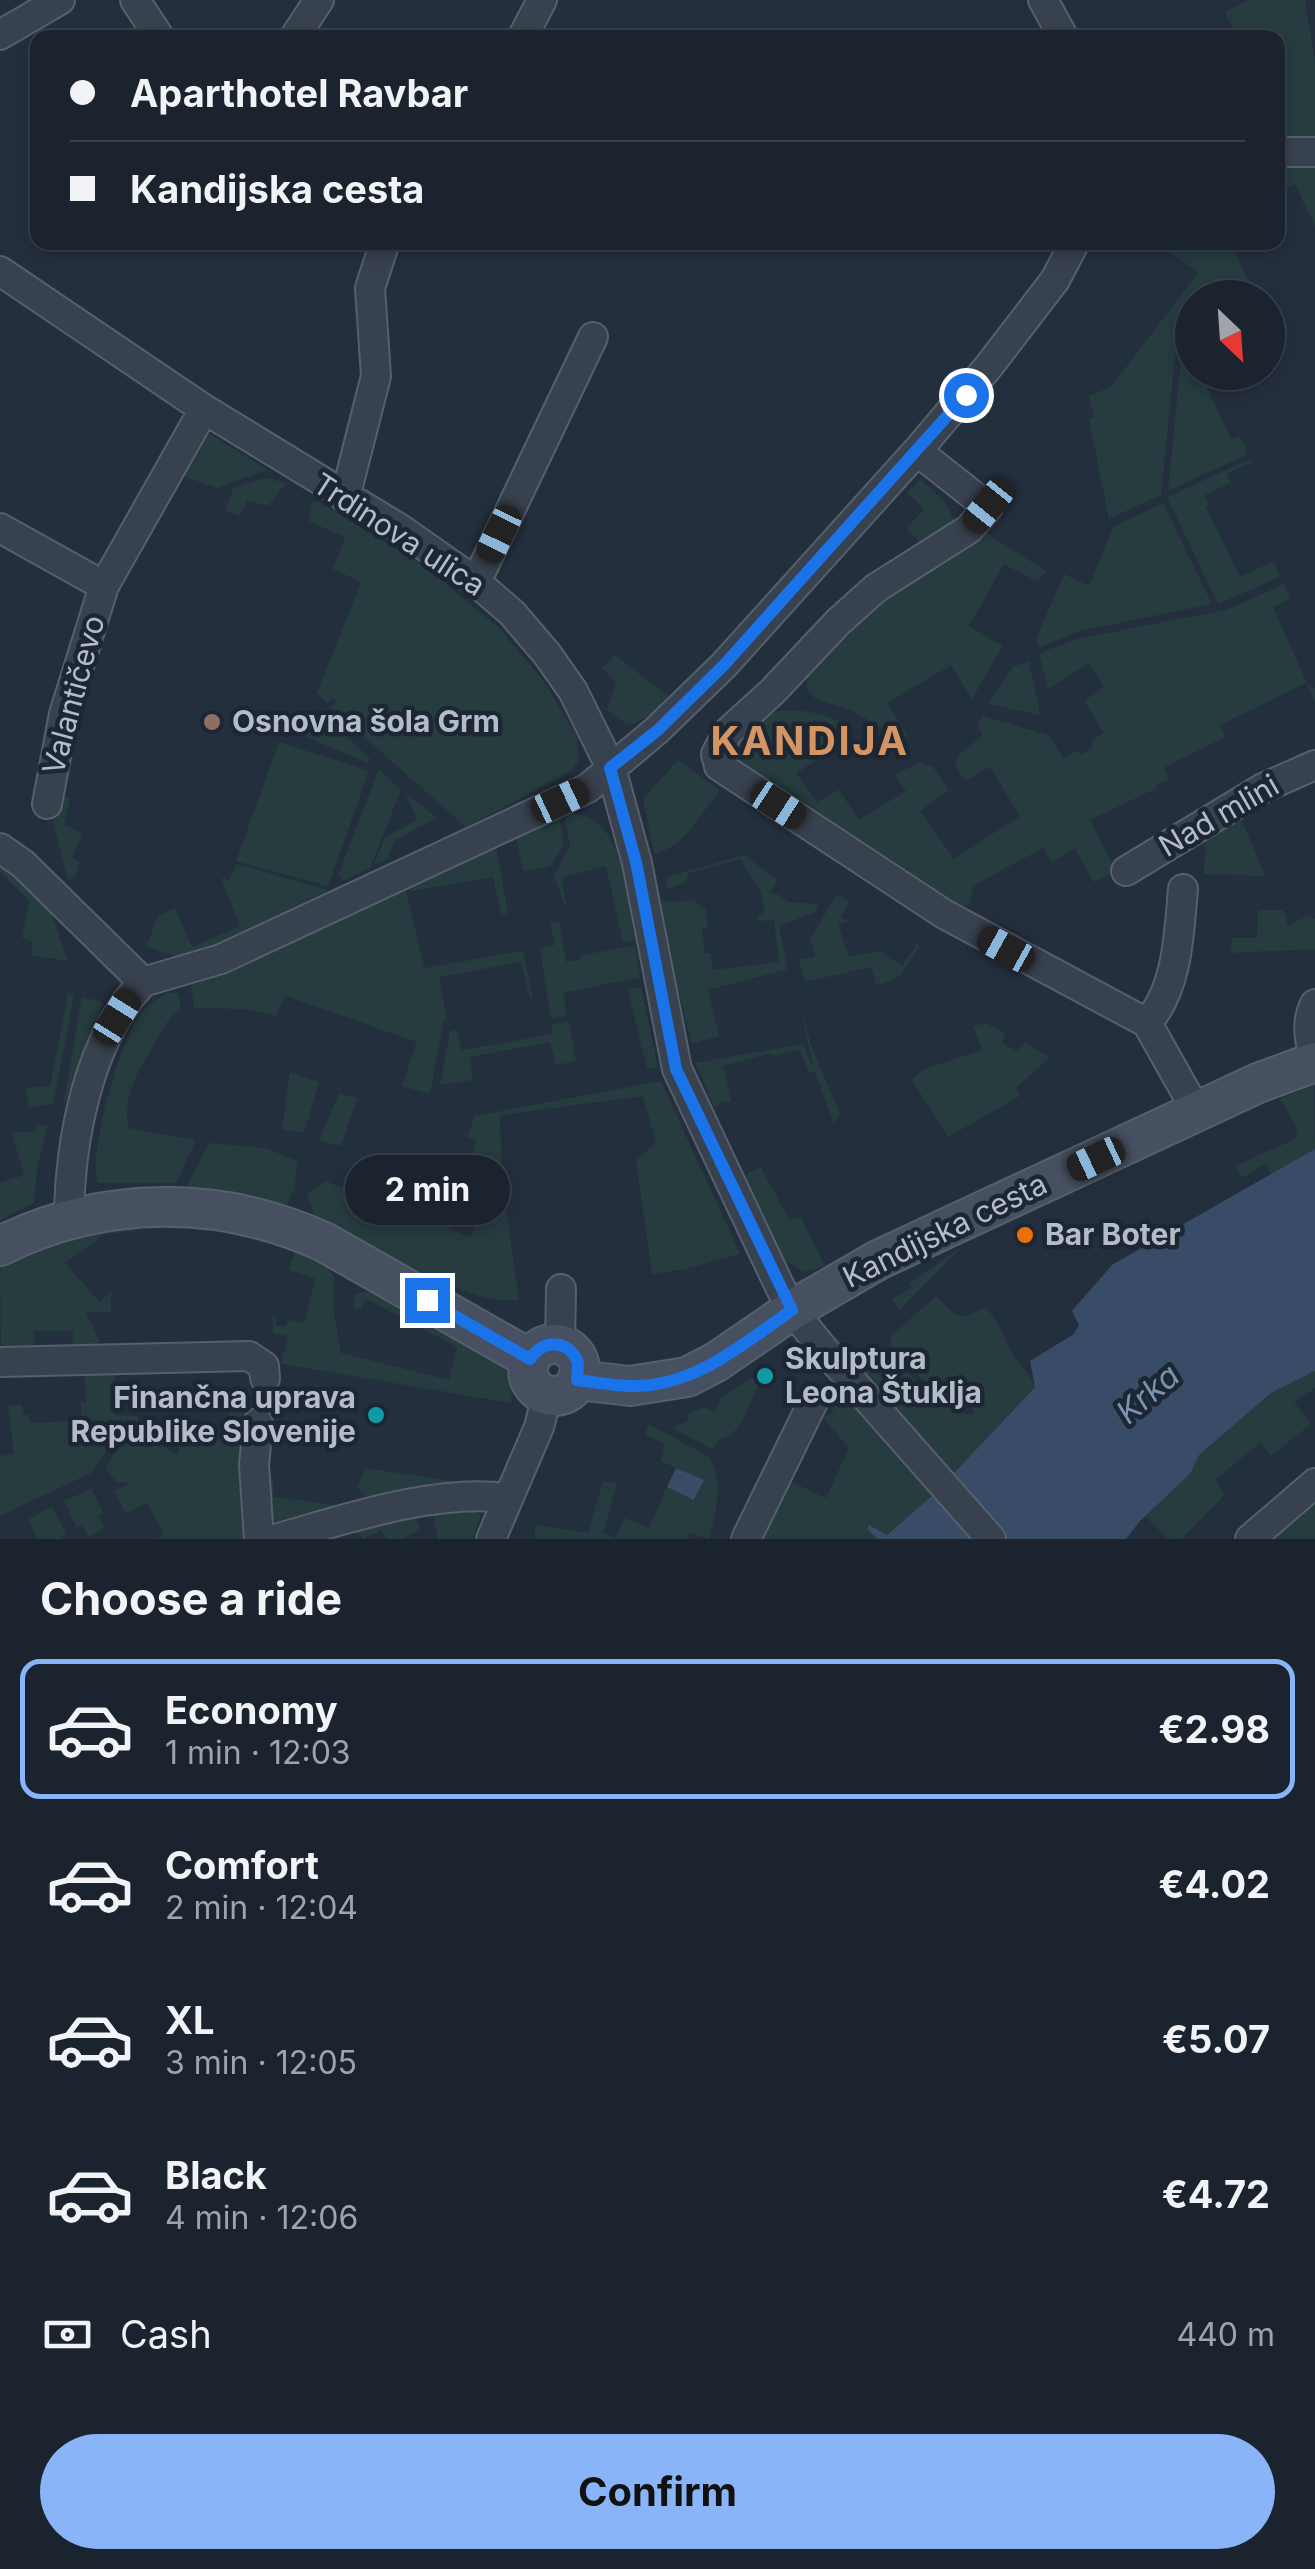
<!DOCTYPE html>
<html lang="en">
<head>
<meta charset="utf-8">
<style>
	body { margin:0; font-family:Inter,sans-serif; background:#282f3a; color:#f1f3f6; height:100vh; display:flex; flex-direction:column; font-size:38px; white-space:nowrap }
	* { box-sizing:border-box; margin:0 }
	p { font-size:32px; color:#a0a4aa }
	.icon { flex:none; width:55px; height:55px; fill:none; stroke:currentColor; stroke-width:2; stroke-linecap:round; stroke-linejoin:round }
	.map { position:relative; height:1539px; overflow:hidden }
	.side { display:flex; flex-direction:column; background:#1b232e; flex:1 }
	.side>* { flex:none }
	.hud { position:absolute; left:30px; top:30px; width:1255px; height:220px; border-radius:20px; box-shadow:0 5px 15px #0003,0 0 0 2px #39404a; display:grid; align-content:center; height:220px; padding:0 40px; background:#1b232e }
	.needle { width:65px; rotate:155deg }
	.buttons { position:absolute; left:1175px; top:280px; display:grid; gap:20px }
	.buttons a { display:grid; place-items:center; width:110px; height:110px; border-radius:50%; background:#1b232e; box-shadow:0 5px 15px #0003,0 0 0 2px #39404a; font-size:50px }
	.end { position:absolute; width:45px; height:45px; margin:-22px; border:12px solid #1a73e8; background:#fff; box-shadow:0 0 0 5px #fff }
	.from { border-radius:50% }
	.bubble { position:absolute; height:70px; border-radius:35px; background:#1b232e; box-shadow:0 5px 15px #0003,0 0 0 2px #39404a; font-size:32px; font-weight:700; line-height:70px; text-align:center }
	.car { position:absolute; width:30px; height:60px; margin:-30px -15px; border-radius:12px; box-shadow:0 0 8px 2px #0007; background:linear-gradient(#222 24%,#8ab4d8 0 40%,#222 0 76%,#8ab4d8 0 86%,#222 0) }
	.hud b { display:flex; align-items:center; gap:35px; height:95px; font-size:38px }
	.hud b+b { border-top:2px solid #39404a }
	.hud i { width:25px; height:25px; background:#f1f3f6 }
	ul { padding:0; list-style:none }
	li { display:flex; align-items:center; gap:30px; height:140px; margin:0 20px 15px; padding:0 20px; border:5px solid transparent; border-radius:20px }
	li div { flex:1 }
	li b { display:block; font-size:38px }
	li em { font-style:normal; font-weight:700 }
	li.selected { border-color:#8ab4f8 }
	li>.icon { width:90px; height:90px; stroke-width:1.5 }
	h2 { padding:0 40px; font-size:45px; line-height:120px }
	.pay { display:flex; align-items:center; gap:25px; height:110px; padding:0 40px; font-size:38px }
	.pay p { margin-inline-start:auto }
	.button { display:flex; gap:20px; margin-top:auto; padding:20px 40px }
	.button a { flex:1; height:115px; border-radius:60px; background:#8ab4f8; color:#111; font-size:40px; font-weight:700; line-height:115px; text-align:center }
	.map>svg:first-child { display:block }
	.green { fill:#263c3f }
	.water { fill:#394c67 }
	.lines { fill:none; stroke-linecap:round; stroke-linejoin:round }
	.street-casing { stroke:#565f6c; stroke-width:32 }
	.secondary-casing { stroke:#565f6c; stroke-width:42 }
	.street { stroke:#38414e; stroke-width:28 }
	.secondary { stroke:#465061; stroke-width:38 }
	.route { stroke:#1a73e8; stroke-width:12 }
	.education-dot { fill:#8d6e63; stroke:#1d2633; stroke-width:4 }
	.food-dot { fill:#e8710a; stroke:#1d2633; stroke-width:4 }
	.culture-dot { fill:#0f9aa8; stroke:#1d2633; stroke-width:4 }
	.labels { text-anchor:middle; stroke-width:9; stroke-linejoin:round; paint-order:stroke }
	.street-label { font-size:30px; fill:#b4bcc9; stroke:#1d2633 }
	.poi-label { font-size:30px; font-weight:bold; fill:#b4bcc9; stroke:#1d2633; text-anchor:start }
	.water-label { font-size:32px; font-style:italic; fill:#7c92b1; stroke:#1d2633 }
	.district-label { font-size:40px; font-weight:bold; letter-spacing:2.5px; fill:#d59563; stroke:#1d2633 }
</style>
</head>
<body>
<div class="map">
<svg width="1315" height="1539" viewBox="0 0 1315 1539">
	<rect width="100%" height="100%" fill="#242f3e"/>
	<path class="green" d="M1249,0H1305L1315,62V141L1278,140V38L1236,37L1225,12Z
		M1315,164V226L1295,184L1278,192V165Z
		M1158,243H1230L1250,283L1248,297L1192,298V326L1175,355L1161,495L1109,519L1089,419L1094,417L1089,396L1111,387L1198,273Z
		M1192,338V372L1200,373L1231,439L1240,436L1248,454L1168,491L1181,358Z
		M206,431L267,470L217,488L172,472Z
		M1250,459L1252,462L1227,474L1231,483L1204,495L1209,505L1206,507L1240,577L1274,561L1280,577L1218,604L1167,497Z
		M266,478L286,483L268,506L247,500L240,516L225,511L233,488Z
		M920,479L945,502L954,520L926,548L906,529L924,509L907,492Z
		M317,501L420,563L499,628L543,680L577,737L579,760L570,772L466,827L330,707L336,702L334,698L327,703L317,692L361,582L333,569L345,537L308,521L312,502Z
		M1163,503L1212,604L1080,631L1039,648L1036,639L1064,574L1089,586L1113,527Z
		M983,531L1046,571L1038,582L1004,564L969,626L1003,646L972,699L951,665L888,703L908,737L893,735L853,711L816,699L807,690L806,676L838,637L879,605L908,587L915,572Z
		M1284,584L1290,599L1273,607L1307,683L1315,689V702L1306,683L1220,725L1226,737L1164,767L1169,779L1156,785L1157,788L1090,820L1116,871L1094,882L1075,849L1052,862L1043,848L973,886L969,904L962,907L920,888L734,771L728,751C736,741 745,728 755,721C780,702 822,711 846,725L833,733L839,746L796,773L817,802L839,790L859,820L906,791L894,774L920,763L933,767L949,790L920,811L954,859L1020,816L990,767L965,781L955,765L959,755L982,735L977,724L983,716L1048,735L1064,759L1077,750L1081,755L1093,746L1091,741L1104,733L1084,701L1104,687L1089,663L1048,689L1039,653L1082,638L1226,610Z
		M615,655L668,696C656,709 647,721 628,725L607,710L616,682L602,668Z
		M1029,661L1040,715L988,704L1013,667Z
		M303,713L320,718L324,714L371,760L367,763L297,733Z
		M279,742L369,771L328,886L236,861Z
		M678,760L720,790C702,812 683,849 654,854L643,799Z
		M379,769L401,790L370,868L343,881L339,873Z
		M405,793L437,818L395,840L387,859L374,865L385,837L417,820Z
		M61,795L70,799L64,825L82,833L73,857L80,862L76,876L68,880L53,822Z
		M564,814C625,807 626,899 635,940L623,942L606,866L562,877L567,912L554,876L570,846Z
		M1239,815L1266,876L1204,874L1206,834Z
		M559,817L564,844L550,867L523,871L516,837Z
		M496,847L508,913L501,915L493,877L411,891L410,887Z
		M744,855L778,880L770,893L779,895L789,902L818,904L815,912L779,926L788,969L708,990L719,1036L692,1044L676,982L662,902L693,900L706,910L708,927L702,929L705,953H711L713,970L779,962L774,920L758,921L757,916L765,912L761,893L740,859L689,873L684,884L667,889V877Z
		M237,864L329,890L204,950L175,956L146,947L158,916L175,908L192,947L240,926L221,878L229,880Z
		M0,865L51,913L68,961L31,955L33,941L22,938L29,900L0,872Z
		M406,890L424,968L523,951L533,998H530L521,962L439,977L447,1019L444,1020L430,1094L402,1086L417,1042L286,996L275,1016L247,1009L194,1008L191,984L227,972Z
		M837,894L849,902L841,917L849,921L838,924L849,957L880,951L902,966L917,944L920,946L900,976L877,986L871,967L805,982L799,960L815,956L810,939Z
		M1258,910H1283L1288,925L1310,915L1315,919V949L1231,953L1232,938H1257Z
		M559,922L566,962L580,960L581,955L635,946L640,977L563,993L567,1016L551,1019L540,949L555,945L550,923Z
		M641,987L658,1067L647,1068L628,990Z
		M167,993H179L181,1008C166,1019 163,1030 153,1046C136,1074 124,1094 128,1128L196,1140L176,1183H98C87,1156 122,1034 142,1011C148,1004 159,999 167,993Z
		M68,994L74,995L53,1104L29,1107L25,1088L50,1086Z
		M798,996L811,1045L840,1114L834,1124L815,1072L809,1073L800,1050L772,1056L771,1053L723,1066L732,1103L722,1100L715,1108L695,1063L803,1044L814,1070Z
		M82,997L102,1002V1010L63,1108Z
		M569,1021L576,1061L556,1065L550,1042L470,1057L473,1080L440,1085L450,1031L457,1030L462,1050L553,1034L551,1025Z
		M986,1023L1005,1033L1002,1043L1017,1051L1025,1043L1050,1057L1016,1088L1020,1096L948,1137L912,1080L922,1070L982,1050L973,1026Z
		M290,1072L319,1082L304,1133L282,1130Z
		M661,1081L740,1254L685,1269L652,1274L636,1160L656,1143L643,1096L500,1115L502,1182L519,1300C468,1308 362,1239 314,1214L307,1194L325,1181L471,1237L489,1178L482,1174L484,1165L470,1160L477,1140L467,1137L475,1116Z
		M1314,1085L1315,1149L1271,1175L1266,1163L1243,1178L1235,1166L1295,1139L1298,1130L1280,1099Z
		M339,1093L357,1098L341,1146L319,1141Z
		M36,1125H48L37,1167L34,1203L0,1220V1183L24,1175L12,1133L37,1131Z
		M209,1143L266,1148L297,1161L295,1188L286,1206L185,1190Z
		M761,1168L789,1219L801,1217L825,1266L804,1272L782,1258L746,1177L749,1172Z
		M134,1225L136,1231L105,1234L65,1263L99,1302L111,1292V1312H86L100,1342L91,1352L72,1351L73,1331H33L35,1351H8L1,1345L0,1265L44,1243Z
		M964,1245L899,1310L892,1299L911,1288L909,1283Z
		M295,1252L325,1264L334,1277L333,1308L341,1353L449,1380L457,1347L366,1299L362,1307L357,1309L353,1306L355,1294L370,1291L493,1359L513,1379L511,1403L281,1364L288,1336L273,1333L272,1315L277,1317L276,1326H286L288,1320L304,1323L315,1279L289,1270Z
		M936,1296L954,1313L963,1317L985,1308C999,1319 1003,1337 1011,1352C1018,1364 1028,1371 1035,1386L953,1474L860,1369L866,1358L876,1351L890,1361L894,1360C914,1378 945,1415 973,1414V1408C945,1395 907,1373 891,1346V1336Z
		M115,1371L114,1415L137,1416L139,1421H153L148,1430L119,1433L91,1473L0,1516V1456L14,1453L8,1406L22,1405L23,1415H29L31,1423L81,1421V1403L86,1402L84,1372Z
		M1315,1371V1388L1294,1402L1311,1424L1271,1456L1260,1443L1216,1479L1224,1495L1182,1539H1168L1145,1516L1190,1474L1199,1455L1271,1393Z
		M757,1375L761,1378C751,1399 744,1435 719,1439L712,1449L671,1428L689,1421L687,1413L705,1407L714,1412L722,1397Z
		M836,1387L935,1493L886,1535L867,1529L877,1539H759L787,1480L826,1498L849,1448L823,1418L834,1412L824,1400Z
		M246,1390L251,1392L245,1428L247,1529L243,1539H156L164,1534L147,1503L126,1514L114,1491L131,1483L116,1482L106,1468C114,1453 120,1442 136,1434L162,1444L177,1455L182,1435L223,1433V1420H229V1411H239L238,1391Z
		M649,1424L709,1457C725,1479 715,1514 709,1539L689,1533L686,1539H535V1525L588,1533L603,1481L617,1484L603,1533L615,1538L624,1518L649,1528L667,1487L695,1500L703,1480L661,1461L665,1444L645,1434Z
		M365,1468L452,1481L373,1502L357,1488Z
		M258,1478L273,1479L274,1497L344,1506L278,1523L266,1515Z
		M91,1489L103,1512L98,1516L105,1528L89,1537L82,1525L76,1527L64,1501Z
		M1315,1500V1539H1274L1276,1532L1298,1514L1301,1518L1304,1516L1302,1511Z
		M52,1507L66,1533L61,1536L63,1539H38L28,1519Z
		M469,1507L481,1515L473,1539H438L433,1514Z
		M415,1515L420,1529L403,1539H387L381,1530L363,1539L355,1530L336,1539H305Z"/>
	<path class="water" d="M1315,1149V1371L1271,1393L1199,1455L1190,1474L1140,1521L1126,1539H877L867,1529L869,1525L887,1535L935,1493L1035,1387L1030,1361L1074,1334L1079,1325L1072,1311L1112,1265Z
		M676,1468L704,1480L694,1500L667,1487Z"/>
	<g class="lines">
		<defs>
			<path id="street" d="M135,0L160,38
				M1043,0L1064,38
				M0,35L60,0
				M294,38L319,0
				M522,38L542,0
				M1278,152H1315
				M0,271L204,409L402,530L476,582L512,613L547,654L573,691L611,768L637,863L677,1069L780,1287L792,1310L821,1346L991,1539
				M917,451L988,507L969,529L876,588L838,622L773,691L728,732L716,754L719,766L944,914L1147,1023L1197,1112
				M345,498L376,376L370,288L385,242
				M0,528L104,586
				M476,582L593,337
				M47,804L64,714L104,586L204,409
				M0,848L23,864L143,982
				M1126,871L1263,788L1315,765
				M143,982L221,959L588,788L657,730L724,665L917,451L989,366L1055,280L1075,242
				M1147,1023C1178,988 1179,934 1183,889
				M1315,1062C1310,1042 1305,1023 1315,1004
				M69,1217C70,1141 88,1040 143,982
				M560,1344L561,1289
				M0,1362L249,1356L264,1366L265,1378
				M258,1423L254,1465L259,1539
				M275,1539C343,1520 436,1488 507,1498
				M491,1539L539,1427L547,1395
				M746,1539L813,1402
				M1250,1539L1315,1483"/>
			<path id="secondary" d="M0,1246C103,1195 219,1194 324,1242L530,1359
				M528 1370a26 26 0 1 1 52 0a26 26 0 1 1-52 0Z
				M577,1380L630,1386L687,1377L716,1362L792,1310L878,1260L1258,1083L1315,1062"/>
		</defs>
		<use href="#street" class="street-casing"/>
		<use href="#secondary" class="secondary-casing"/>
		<use href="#street" class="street"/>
		<use href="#secondary" class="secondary"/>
	</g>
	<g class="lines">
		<path class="route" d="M427,1300L530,1359C544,1339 567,1339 578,1362L577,1380C595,1382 614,1386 632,1386C695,1387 744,1343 792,1310L676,1069L636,862L610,768L658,730L724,665L966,395"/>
	</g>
	<circle class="education-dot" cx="212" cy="722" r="10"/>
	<circle class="food-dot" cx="1025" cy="1235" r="10"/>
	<g class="culture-dot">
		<circle cx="765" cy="1376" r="10"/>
		<circle cx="376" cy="1415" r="10"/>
	</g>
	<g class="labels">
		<g class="street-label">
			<text transform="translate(399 535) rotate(33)" y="10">Trdinova ulica</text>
			<text transform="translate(74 695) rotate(-75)" y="10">Valantičevo</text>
			<text transform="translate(1219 816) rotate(-30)" y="10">Nad mlini</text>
			<text transform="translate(945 1231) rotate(-26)" y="10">Kandijska cesta</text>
		</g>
		<g class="poi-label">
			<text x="232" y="732">Osnovna šola Grm</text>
			<text x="1045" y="1245">Bar Boter</text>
			<text x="785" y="1369">Skulptura<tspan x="785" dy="34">Leona Štuklja</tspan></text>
			<text x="356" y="1408" text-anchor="end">Finančna uprava<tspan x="356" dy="34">Republike Slovenije</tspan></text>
		</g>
		<g class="water-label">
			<text transform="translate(1148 1394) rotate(-41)" y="11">Krka</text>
		</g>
		<g class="district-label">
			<text x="810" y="755">KANDIJA</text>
		</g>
	</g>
</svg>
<div class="buttons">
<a><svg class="needle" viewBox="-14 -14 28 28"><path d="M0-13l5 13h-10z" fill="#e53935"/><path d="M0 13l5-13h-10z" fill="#a0a4aa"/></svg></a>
</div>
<i class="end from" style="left:966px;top:395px"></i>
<i class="end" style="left:427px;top:1300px"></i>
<div class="bubble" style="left:345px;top:1155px;width:165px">2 min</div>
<i class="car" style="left:988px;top:506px;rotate:219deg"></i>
<i class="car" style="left:499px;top:534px;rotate:206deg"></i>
<i class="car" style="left:560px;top:801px;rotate:65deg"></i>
<i class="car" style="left:778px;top:805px;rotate:123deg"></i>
<i class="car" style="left:1006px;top:949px;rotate:299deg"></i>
<i class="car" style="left:117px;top:1017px;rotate:32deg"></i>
<i class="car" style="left:1096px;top:1159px;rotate:245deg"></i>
<div class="hud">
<b><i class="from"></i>Aparthotel Ravbar</b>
<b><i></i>Kandijska cesta</b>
</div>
</div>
<section class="side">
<h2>Choose a ride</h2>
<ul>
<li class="selected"><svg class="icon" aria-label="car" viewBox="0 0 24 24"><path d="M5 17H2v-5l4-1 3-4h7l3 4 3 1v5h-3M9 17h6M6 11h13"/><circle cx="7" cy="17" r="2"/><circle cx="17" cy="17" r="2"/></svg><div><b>Economy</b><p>1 min · 12:03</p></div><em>€2.98</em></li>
<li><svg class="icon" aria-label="car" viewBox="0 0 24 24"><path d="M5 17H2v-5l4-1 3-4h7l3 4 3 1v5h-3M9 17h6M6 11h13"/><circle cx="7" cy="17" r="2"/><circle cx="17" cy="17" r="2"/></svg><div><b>Comfort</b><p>2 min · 12:04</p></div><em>€4.02</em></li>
<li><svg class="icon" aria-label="car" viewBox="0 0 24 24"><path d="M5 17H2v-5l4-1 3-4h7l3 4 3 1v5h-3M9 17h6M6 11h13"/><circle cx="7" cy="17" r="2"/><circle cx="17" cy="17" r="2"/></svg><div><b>XL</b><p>3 min · 12:05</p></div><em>€5.07</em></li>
<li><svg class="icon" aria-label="car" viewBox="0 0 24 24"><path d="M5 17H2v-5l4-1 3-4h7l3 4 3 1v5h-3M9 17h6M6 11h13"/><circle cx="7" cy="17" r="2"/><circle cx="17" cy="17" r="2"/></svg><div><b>Black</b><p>4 min · 12:06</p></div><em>€4.72</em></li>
</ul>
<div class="pay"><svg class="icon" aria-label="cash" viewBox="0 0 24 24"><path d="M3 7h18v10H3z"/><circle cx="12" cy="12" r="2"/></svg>Cash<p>440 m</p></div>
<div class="button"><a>Confirm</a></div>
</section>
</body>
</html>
